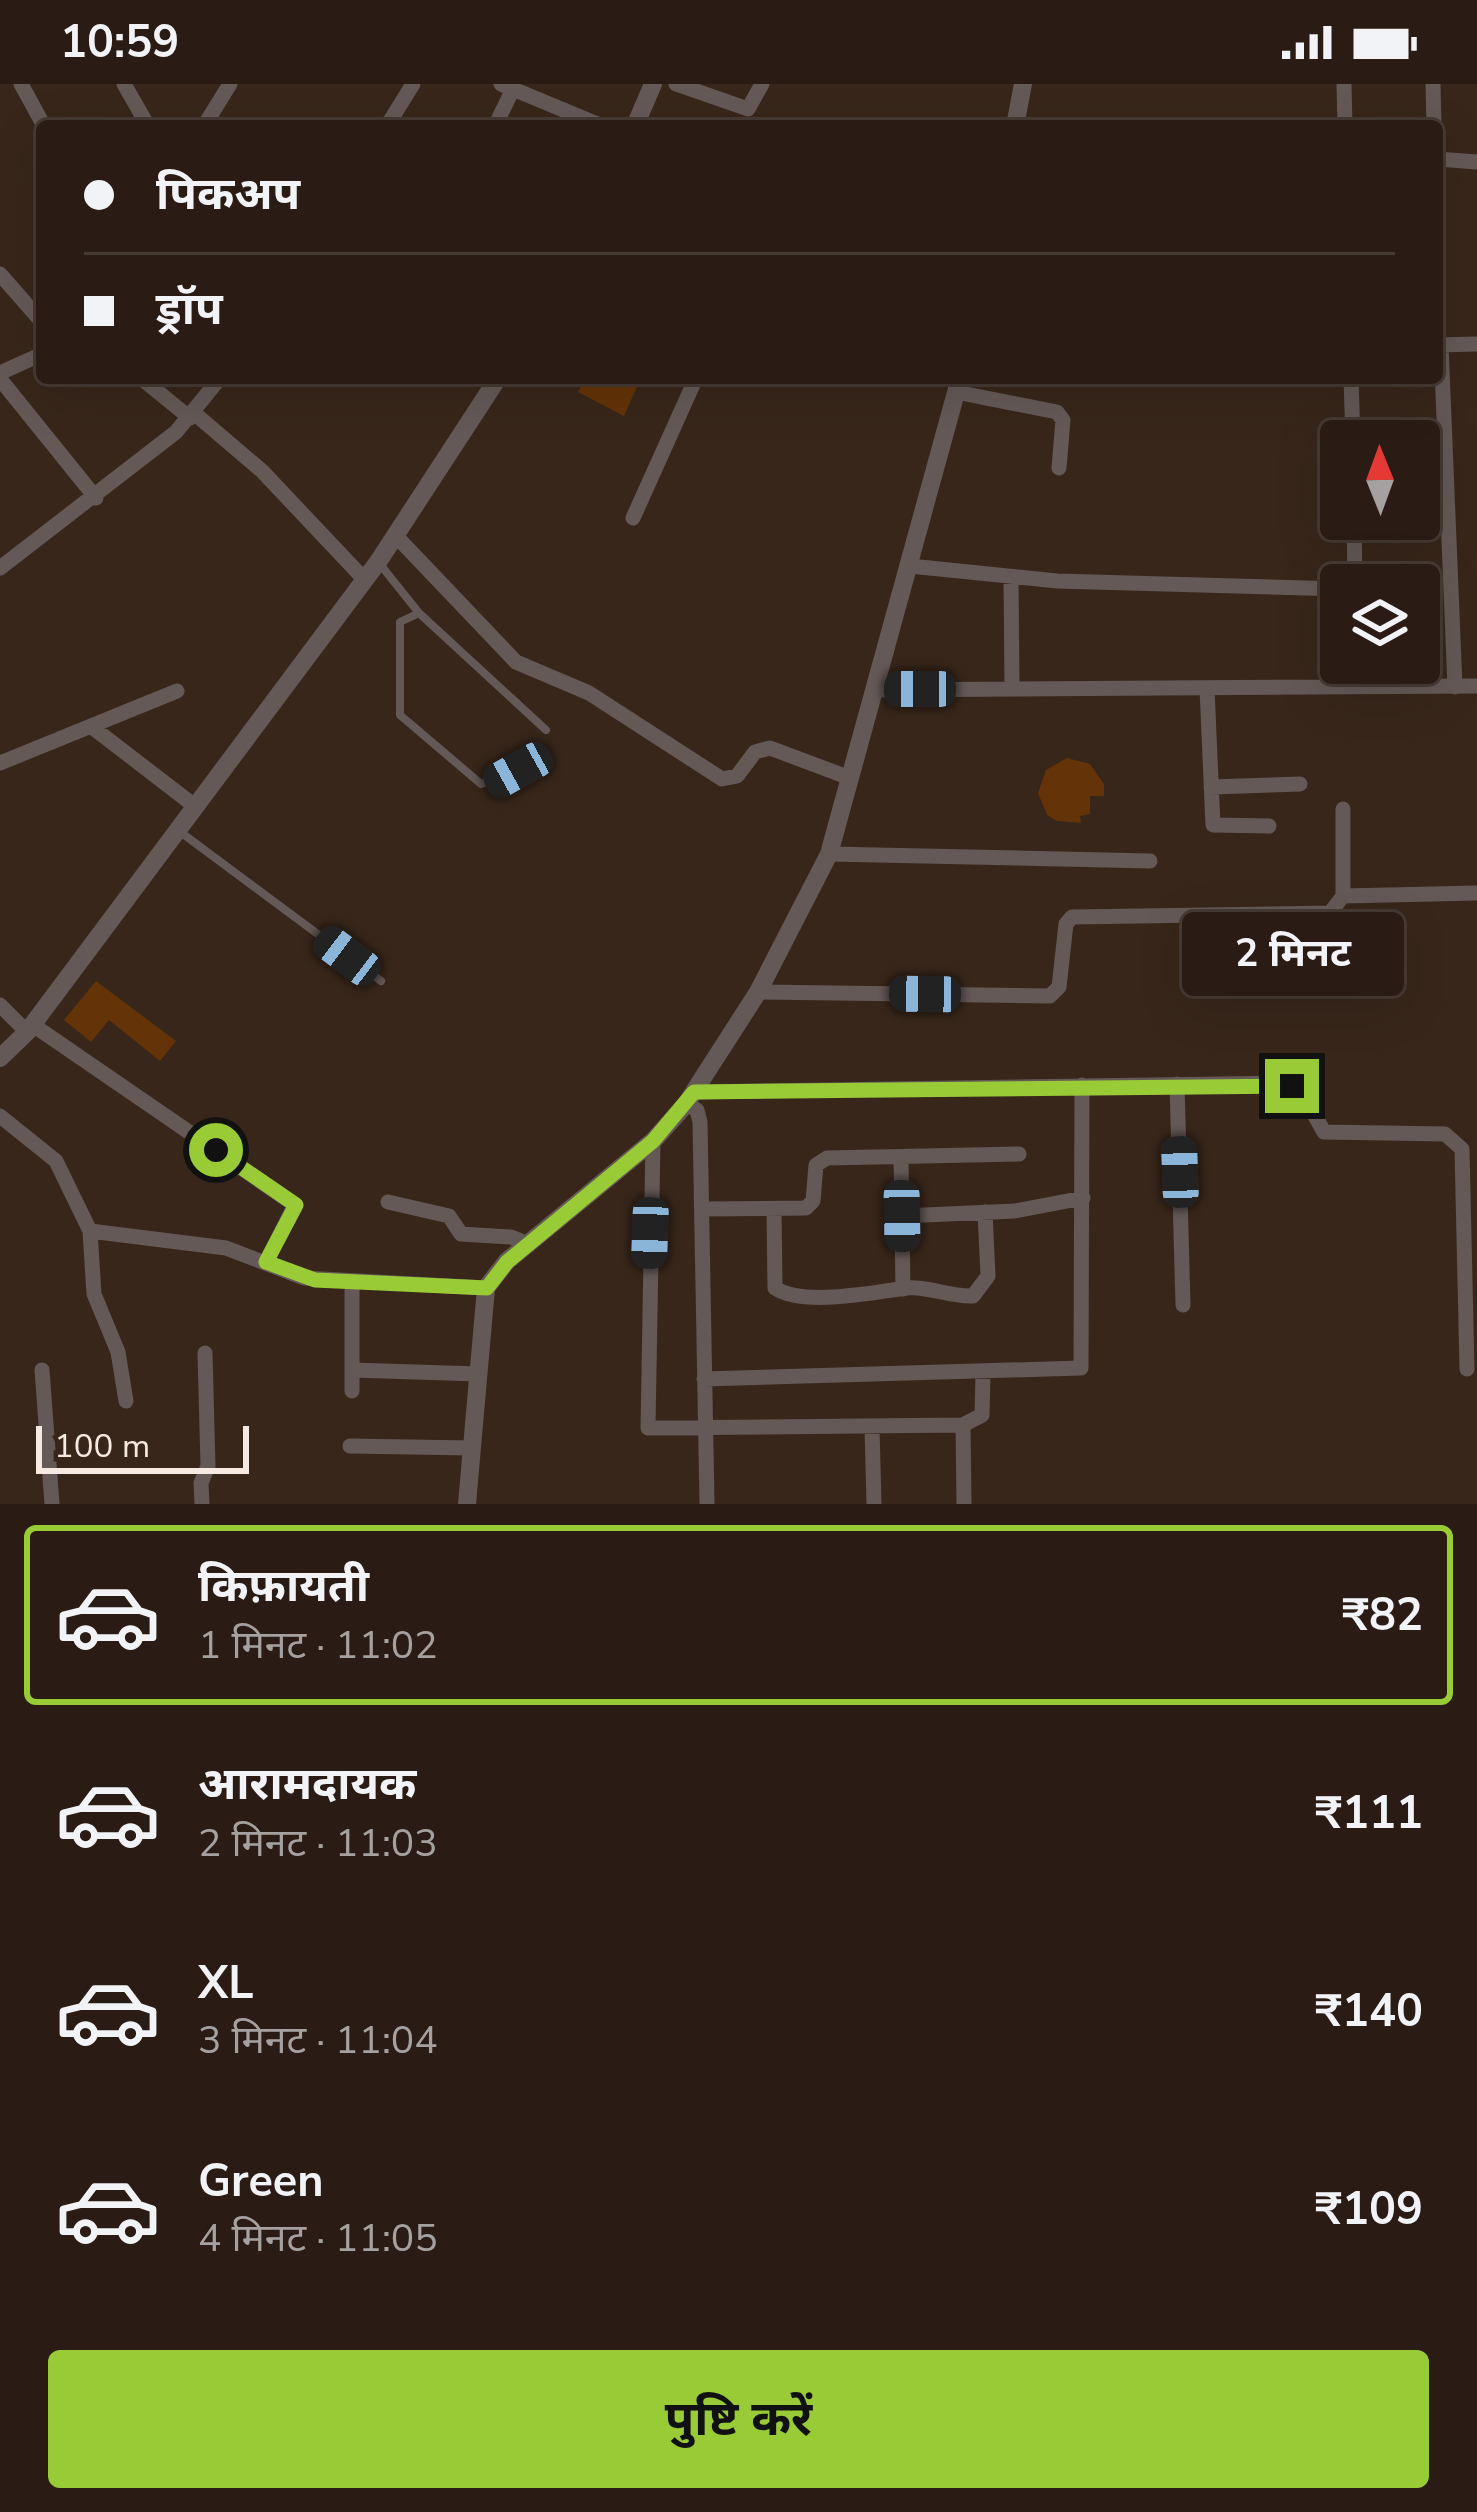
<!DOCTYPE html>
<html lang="hi">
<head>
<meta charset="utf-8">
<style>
	body { margin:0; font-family:"Nunito Sans","Noto Sans Devanagari",sans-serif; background:#32251d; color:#f1f3f6; height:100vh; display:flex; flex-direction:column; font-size:45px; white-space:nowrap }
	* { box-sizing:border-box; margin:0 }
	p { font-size:39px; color:#a5a1a0 }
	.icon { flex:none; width:66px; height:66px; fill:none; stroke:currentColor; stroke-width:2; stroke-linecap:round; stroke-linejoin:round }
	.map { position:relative; height:1420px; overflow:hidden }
	.sheet { display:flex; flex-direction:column; background:#2a1c14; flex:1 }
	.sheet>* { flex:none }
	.hud { position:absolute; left:36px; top:36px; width:1407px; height:264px; border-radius:12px; box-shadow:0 12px 48px #0002,0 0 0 3px #463a34; display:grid; align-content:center; height:264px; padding:0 48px; background:#2a1c14 }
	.needle { width:78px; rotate:359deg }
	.tools { position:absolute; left:1320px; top:336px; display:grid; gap:24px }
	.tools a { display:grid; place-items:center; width:120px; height:120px; border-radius:12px; background:#2a1c14; box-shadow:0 12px 48px #0002,0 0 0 3px #463a34; font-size:60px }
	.scale { position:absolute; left:36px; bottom:30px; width:213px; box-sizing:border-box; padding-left:12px; border:6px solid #f5e9e1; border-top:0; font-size:33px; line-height:42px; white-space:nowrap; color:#f5e9e1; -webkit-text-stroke:9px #38261a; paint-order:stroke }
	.end { position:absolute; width:54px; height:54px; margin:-27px; border:15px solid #99cb36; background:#111; box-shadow:0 0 0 6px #111 }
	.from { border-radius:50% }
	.bubble { position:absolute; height:84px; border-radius:12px; background:#2a1c14; box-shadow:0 12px 48px #0002,0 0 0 3px #463a34; font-size:39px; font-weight:700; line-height:84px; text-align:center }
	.car { position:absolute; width:36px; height:72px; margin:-36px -18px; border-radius:15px; box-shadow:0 0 9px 3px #0007; background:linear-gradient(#222 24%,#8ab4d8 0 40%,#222 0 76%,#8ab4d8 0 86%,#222 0) }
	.hud b { display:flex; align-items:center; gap:42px; height:114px; font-size:45px }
	.hud b+b { border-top:3px solid #463a34 }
	.hud i { width:30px; height:30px; background:#f1f3f6 }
	ul { padding:21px 0 0; list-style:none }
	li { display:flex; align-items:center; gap:36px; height:180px; margin:0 24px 18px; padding:0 24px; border:6px solid transparent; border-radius:12px }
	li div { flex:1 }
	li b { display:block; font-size:45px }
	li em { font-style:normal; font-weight:700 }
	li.active { border-color:#99cb36 }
	li>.icon { width:108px; height:108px; stroke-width:1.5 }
	.action { display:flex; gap:24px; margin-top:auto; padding:24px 48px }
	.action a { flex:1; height:138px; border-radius:12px; background:#99cb36; color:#111; font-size:48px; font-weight:700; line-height:138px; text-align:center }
	.status { display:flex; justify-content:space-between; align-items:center; height:84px; padding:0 60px; background:#2a1c14; direction:ltr }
	.status svg { height:33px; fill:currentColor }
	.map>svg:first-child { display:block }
	.building { fill:#643308 }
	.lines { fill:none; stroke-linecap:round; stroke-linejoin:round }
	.service { stroke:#645957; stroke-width:8 }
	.minor { stroke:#645957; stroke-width:15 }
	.tertiary { stroke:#645957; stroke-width:18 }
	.route { stroke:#99cb36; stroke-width:15 }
</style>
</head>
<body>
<div class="status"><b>10:59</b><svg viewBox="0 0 49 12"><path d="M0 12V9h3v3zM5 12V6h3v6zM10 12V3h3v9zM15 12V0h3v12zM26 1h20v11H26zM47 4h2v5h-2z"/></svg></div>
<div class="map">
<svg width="1477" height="1420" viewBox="0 0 1477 1420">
	<rect width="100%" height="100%" fill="#38261a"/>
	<path class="building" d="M586,294H641L624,332L578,308Z
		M1067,674L1090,680L1104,700V712H1090V730L1080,732L1081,739L1057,737L1047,731L1038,709L1046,686Z
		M96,897L176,957L160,977L109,936L91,958L64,936Z"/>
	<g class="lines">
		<path class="service" d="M379,479L419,529L546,646
			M419,529L400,538V631L481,700L519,686
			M179,747L381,897"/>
		<path class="minor" d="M21,0L44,42
			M124,0L148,42
			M501,0L602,42
			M676,0L748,25L762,0
			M1344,0L1345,42
			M1433,0L1434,42
			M204,42L230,0
			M387,42L413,0
			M495,42L513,5
			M1437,75L1477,78
			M0,190L42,238
			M1437,261L1477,260
			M1441,261L1455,603
			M0,289L42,270
			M141,294L190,334
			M1351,294L1353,357
			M0,295L96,414
			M956,308L1057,328L1063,336L1059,384
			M194,329L262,387L365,496
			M633,434L696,294
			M1354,435L1355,501
			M396,452L516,578L589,609L722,695L737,692L755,668L770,664L850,694
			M910,482L1057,497L1341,505
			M0,484L176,348L220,294
			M1011,494L1012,605
			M1356,579V602
			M1207,605L1213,741L1269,742
			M873,606L1477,602
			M92,643L196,723
			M0,679L177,607
			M1211,703L1300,700
			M829,770L1150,777
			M1343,812L1477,809
			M758,908L1050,912L1059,903L1066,840L1072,833L1330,829L1343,812V725
			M0,921L27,948
			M33,941L295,1121L266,1178
			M1177,1000L1183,1221
			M694,1008L1282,999L1301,1007L1324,1048L1445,1050L1462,1065L1467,1285
			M686,1020L697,1026L700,1038L707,1420
			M0,1032L56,1077L90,1147L226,1164L304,1194L486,1204
			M653,1057L648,1344L963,1341L982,1331L983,1290
			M901,1073L903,1205
			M388,1118L449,1132L461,1150L511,1153L528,1160
			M702,1125L806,1124L813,1117L816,1081L827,1074L1019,1070
			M774,1126L775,1204C804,1223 874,1208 907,1204C928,1202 950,1213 973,1212L988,1192L985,1128
			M902,1132L1015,1127L1083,1114
			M90,1147L94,1210L118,1268L126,1317
			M42,1286L52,1420
			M352,1286L479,1290
			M704,1295L1081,1284L1082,1001
			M352,1307V1197
			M963,1341L964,1420
			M872,1343L874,1420
			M350,1362L472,1364
			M202,1420L201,1399L208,1382L205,1269"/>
		<path class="tertiary" d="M635,42L653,0
			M1015,42L1023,0
			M0,974L27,948L378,478L498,294
			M467,1420L486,1204L507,1177L653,1057L686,1020L758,908L829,770L960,294"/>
	</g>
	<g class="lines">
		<path class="route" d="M216,1066L296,1121L266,1178L315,1196L487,1204L507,1178L653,1057L694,1008L1292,1002"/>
	</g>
</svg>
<div class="tools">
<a><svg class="needle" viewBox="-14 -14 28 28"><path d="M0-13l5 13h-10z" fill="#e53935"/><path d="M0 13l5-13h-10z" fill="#a5a1a0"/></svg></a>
<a><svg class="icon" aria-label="layers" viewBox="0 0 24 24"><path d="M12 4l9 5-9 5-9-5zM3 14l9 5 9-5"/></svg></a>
</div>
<div class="scale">100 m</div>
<i class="end from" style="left:216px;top:1066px"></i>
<i class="end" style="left:1292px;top:1002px"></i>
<div class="bubble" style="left:1182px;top:828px;width:222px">2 मिनट</div>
<i class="car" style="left:920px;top:605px;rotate:270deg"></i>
<i class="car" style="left:518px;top:686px;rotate:241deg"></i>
<i class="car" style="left:347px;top:872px;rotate:307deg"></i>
<i class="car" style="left:925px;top:910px;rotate:271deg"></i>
<i class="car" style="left:1180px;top:1088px;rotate:358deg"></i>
<i class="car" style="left:902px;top:1132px;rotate:179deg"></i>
<i class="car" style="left:650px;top:1149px;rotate:182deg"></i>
<div class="hud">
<b><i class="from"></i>पिकअप</b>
<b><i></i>ड्रॉप</b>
</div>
</div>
<section class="sheet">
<ul>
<li class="active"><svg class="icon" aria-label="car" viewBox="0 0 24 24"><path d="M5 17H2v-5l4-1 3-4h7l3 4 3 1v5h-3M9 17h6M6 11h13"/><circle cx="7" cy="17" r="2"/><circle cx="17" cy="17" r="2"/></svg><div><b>किफ़ायती</b><p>1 मिनट · 11:02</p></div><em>₹82</em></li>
<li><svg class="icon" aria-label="car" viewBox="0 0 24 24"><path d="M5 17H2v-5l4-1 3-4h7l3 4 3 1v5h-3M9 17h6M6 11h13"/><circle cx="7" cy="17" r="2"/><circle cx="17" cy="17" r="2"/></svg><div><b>आरामदायक</b><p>2 मिनट · 11:03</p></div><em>₹111</em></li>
<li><svg class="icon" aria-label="car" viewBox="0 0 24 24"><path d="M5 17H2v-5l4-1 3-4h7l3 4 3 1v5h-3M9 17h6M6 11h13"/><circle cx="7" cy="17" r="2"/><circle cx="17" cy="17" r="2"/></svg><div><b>XL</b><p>3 मिनट · 11:04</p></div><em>₹140</em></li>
<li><svg class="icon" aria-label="car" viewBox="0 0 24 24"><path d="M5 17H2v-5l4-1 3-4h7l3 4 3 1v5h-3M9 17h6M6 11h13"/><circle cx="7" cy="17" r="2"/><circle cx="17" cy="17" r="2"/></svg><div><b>Green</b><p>4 मिनट · 11:05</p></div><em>₹109</em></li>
</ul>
<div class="action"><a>पुष्टि करें</a></div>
</section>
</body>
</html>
